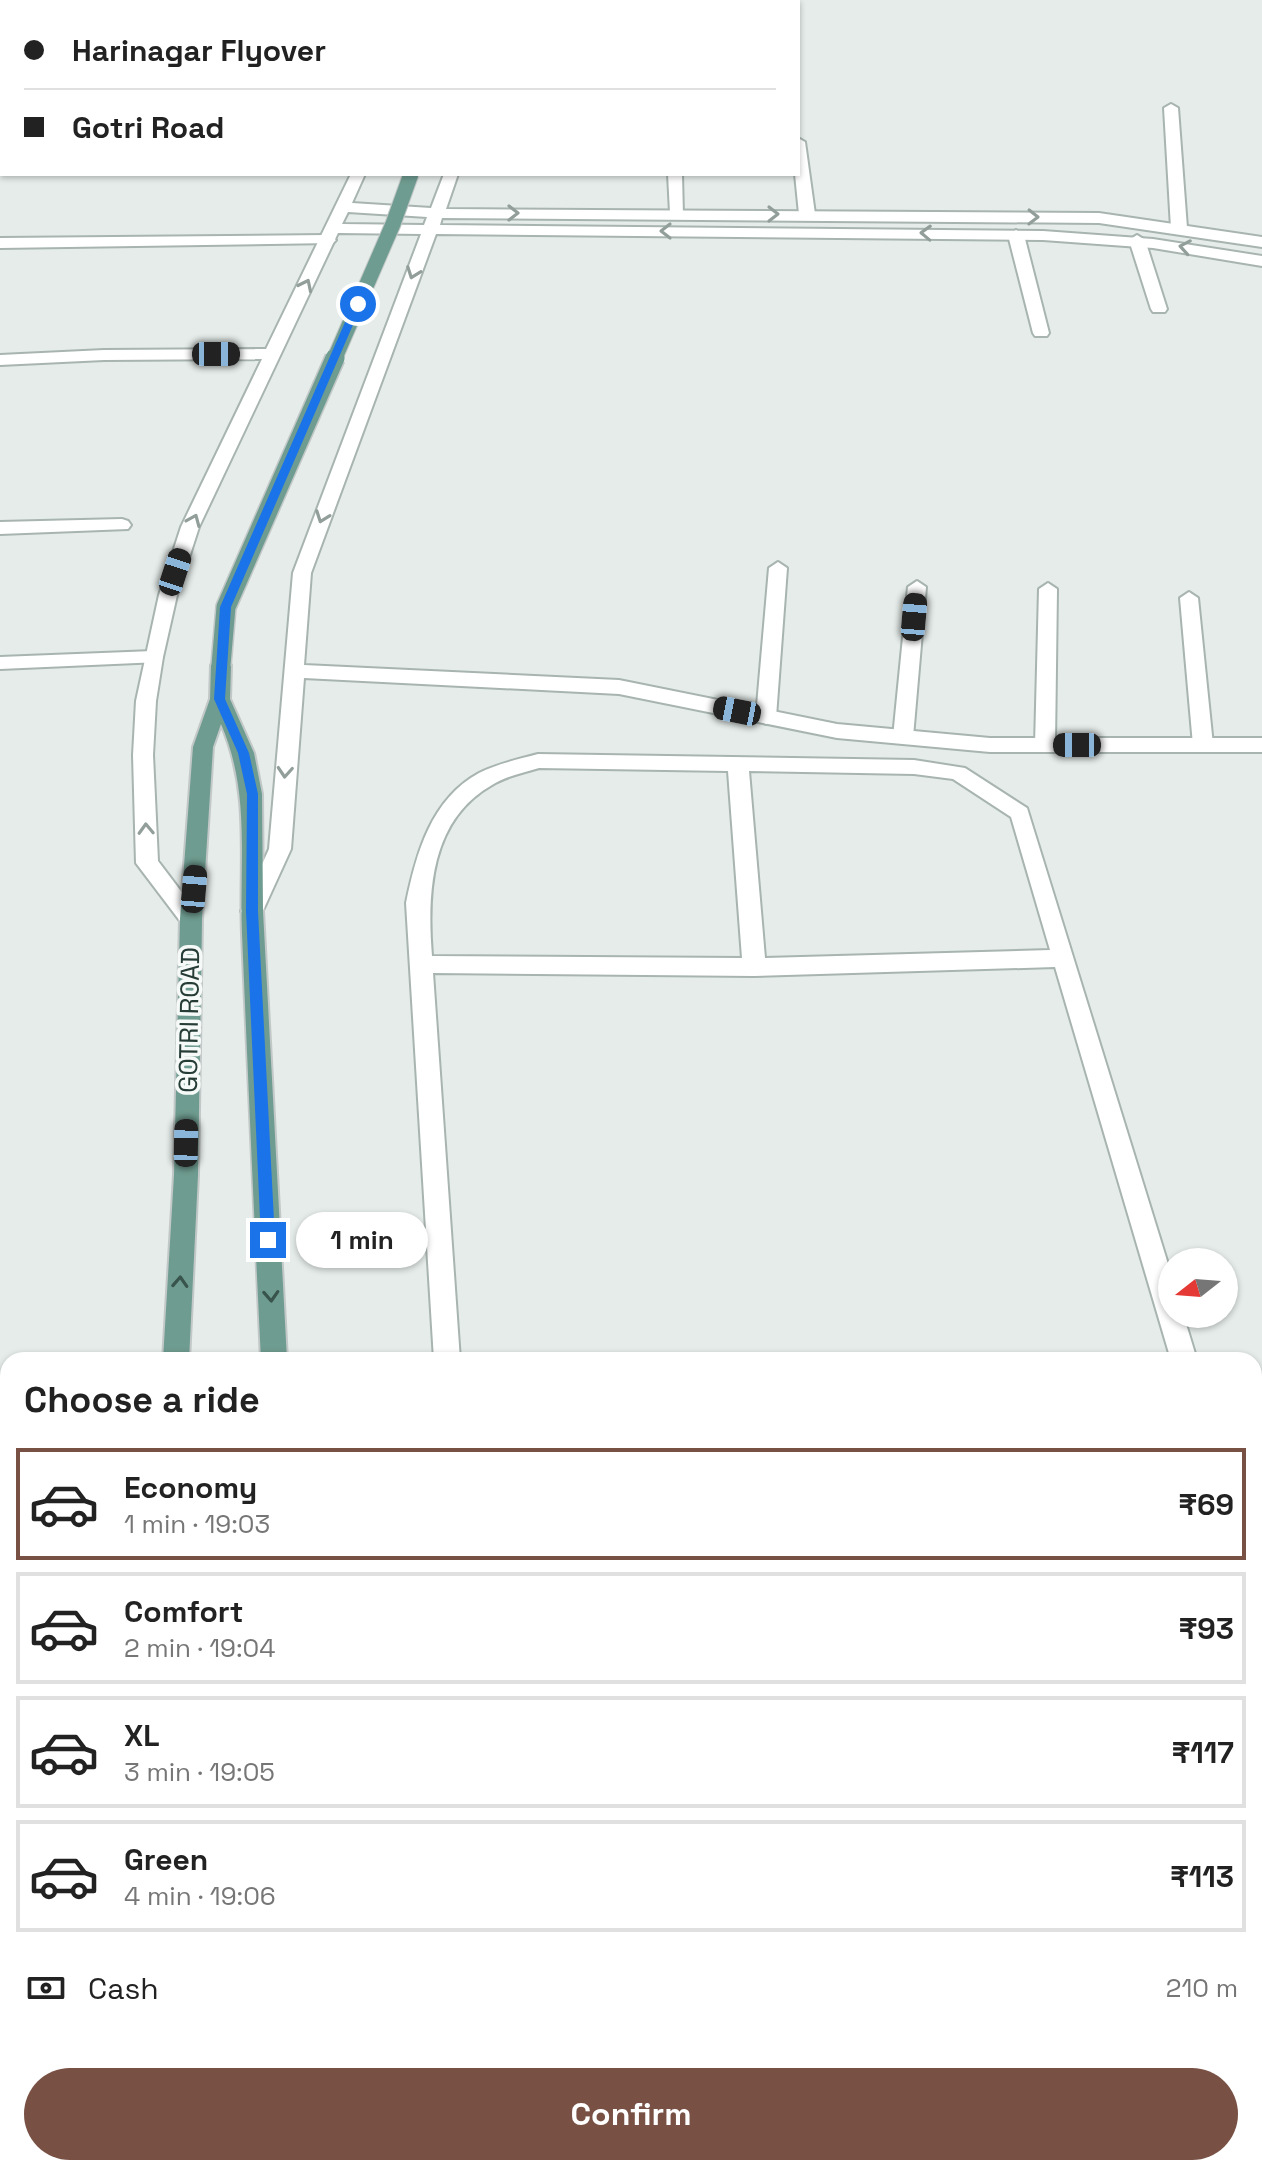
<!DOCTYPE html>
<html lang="en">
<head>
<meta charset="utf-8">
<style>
	body { margin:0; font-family:"Space Grotesk",sans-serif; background:#f6f6f6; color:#222; height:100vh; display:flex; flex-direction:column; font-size:30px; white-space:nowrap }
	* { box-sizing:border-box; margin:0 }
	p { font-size:26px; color:#767676 }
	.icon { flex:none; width:44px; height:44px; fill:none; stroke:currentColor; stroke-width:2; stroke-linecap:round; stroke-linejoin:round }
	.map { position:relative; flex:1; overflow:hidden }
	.sheet { position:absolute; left:0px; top:1352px; width:1262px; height:824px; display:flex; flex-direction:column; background:#fff; border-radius:24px 24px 0 0; box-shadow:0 2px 6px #0004 }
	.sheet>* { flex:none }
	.guide { position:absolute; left:0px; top:0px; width:800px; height:176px; box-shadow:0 2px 6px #0004; display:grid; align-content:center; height:176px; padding:0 24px; background:#fff }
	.needle { width:52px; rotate:253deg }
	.tools { position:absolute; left:1158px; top:1248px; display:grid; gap:16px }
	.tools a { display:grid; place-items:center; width:80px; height:80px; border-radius:50%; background:#fff; box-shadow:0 2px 6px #0004; font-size:40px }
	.end { position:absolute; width:36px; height:36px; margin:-18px; border:10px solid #1a73e8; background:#fff; box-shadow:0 0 0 4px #fff }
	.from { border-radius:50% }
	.bubble { position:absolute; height:56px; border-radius:28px; background:#fff; box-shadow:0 2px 6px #0004; font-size:26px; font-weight:700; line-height:56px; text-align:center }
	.car { position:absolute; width:24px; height:48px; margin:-24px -12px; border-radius:10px; box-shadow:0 0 6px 2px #0007; background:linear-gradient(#222 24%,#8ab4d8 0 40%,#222 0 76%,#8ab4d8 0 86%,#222 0) }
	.guide b { display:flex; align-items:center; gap:28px; height:76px; font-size:30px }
	.guide b+b { border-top:2px solid #e0e0e0 }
	.guide i { width:20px; height:20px; background:#222 }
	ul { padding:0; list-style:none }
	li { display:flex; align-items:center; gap:24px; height:112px; margin:0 16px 12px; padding:0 8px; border:4px solid #e0e0e0; border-radius:0px }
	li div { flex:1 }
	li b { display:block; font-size:30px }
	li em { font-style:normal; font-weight:700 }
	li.selected { border-color:#785144 }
	li>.icon { width:72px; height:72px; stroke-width:1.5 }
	h2 { padding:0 24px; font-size:36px; line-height:96px }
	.pay { display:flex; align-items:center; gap:20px; height:88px; padding:0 24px; font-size:30px }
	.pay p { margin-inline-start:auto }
	.primary-button { display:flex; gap:16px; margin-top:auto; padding:16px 24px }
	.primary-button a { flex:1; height:92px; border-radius:48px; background:#785144; color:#fff; font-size:32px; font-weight:700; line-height:92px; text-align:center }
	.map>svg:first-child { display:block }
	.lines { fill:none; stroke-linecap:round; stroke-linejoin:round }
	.service-casing { stroke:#a8b4b0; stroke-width:4 }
	.minor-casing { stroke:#a8b4b0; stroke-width:4 }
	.tertiary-casing { stroke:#a8b4b0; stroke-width:4 }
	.primary-casing { stroke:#c2c8c7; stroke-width:4 }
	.service { fill:#fff; fill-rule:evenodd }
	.minor { fill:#fff; fill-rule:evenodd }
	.tertiary { fill:#fff; fill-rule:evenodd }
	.primary { fill:#6f9c90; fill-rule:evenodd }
	.primary-bridge-far1-casing { stroke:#c2c8c7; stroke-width:17; stroke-linecap:butt }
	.primary-bridge-casing { stroke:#c2c8c7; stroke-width:22; stroke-linecap:butt }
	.primary-bridge-far1 { stroke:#6f9c90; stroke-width:15 }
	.primary-bridge { stroke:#6f9c90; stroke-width:19 }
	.oneway { stroke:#929e9a }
	.oneway2 { stroke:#38544c }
	.route { fill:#1a73e8 }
	.labels { text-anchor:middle; stroke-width:7; stroke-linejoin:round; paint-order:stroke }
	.street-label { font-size:26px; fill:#263c36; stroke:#f5f9f7 }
</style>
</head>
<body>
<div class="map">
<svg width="1262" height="2176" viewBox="0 0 1262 2176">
	<rect width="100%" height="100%" fill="#e5ece9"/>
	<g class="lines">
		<defs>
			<path id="service" d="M1171,104L1178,108L1187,228L1179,233L1171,228L1164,108Z
				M538,754L914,760L965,768L1027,808L1172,1277V1314H1183L1197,1360H1171L1055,967L754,976L433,973L460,1360H434L406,903C416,854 431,799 479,773C497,764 519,759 538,754ZM539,768L728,771L742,958L432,956C427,893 430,820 492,785C506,776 523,773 539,768ZM749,771L914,774L953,779L1011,817L1050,950L765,958Z
				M0,1527H8V1555H0Z
				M1254,1579L1262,1582V1634L1254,1631Z
				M486,2168H522L523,2176H487Z"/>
			<path id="minor" d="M773,0H785L786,2H774Z
				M0,136H2V144H0Z
				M798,138L805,142L815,214L807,219L799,214L795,174H798Z
				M668,174H682L683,216L678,218L670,213Z
				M1016,230L1024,235L1049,333L1047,336H1035L1033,333L1008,235Z
				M328,235L336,240L333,243L0,248V238Z
				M1137,235L1145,240L1167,309L1165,312H1153L1151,309L1129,240Z
				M122,519L128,521L131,525L128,529L0,534V522Z
				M778,562L787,568L776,717L766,724L756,717L769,568Z
				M917,581L926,587L913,737L903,744L893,737L908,587Z
				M1048,583L1057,589L1055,745L1045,752L1035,745L1039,589Z
				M1189,592L1198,598L1213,745L1203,752L1193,745L1180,598Z
				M153,651L163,657L160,662L0,669V657Z"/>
			<path id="tertiary" d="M500,0H512V2H500Z
				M351,174H365L352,203L431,208L444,174H458L446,209L1099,213L1262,237V247L1099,223L442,218L440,225L1043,231L1153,239L1262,256V266L1153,248L1043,240L436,234L311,573L304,665L619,680L837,724L990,738H1262V752H990L837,738L619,694L304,678L291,849L260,917H244L241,911L269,849L293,573L421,234L338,233L199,527L177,595L163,657L156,701L153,755L158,861L202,919L199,925L191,927L183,925L136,863L133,755L136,701L159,595L181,527L262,359L104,360L0,365V355L104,350L266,349ZM348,212L427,217L424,225L342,224Z"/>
			<path id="primary" d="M456,0H468V2H456Z
				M221,659L231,665L230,699L254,753L262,794L263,911L287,1360H261C254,1218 248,1076 242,934C239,862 251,793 221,724L213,747L202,919L198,1175L189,1360H163L174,1175L180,919L193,747L210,699L211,665Z
				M114,2168H150L149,2176H113Z
				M263,2168H299L298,2176H262Z"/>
		</defs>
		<use href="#service" class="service-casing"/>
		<use href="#minor" class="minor-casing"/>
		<use href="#tertiary" class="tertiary-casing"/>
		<use href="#primary" class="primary-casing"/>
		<use href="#service" class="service"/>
		<use href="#minor" class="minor"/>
		<use href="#tertiary" class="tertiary"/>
		<use href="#primary" class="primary"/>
		<defs>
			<path id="primary-bridge-far1" d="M334,360L393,224L411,174"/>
			<path id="primary-bridge" d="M221,665L226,607L335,358"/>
		</defs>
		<use href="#primary-bridge-far1" class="primary-bridge-far1-casing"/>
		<use href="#primary-bridge" class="primary-bridge-casing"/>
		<use href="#primary-bridge-far1" class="primary-bridge-far1"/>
		<use href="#primary-bridge" class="primary-bridge"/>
	</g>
	<defs><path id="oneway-chevron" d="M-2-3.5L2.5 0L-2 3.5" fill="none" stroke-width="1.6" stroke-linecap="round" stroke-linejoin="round" transform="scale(2)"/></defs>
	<g class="oneway">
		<use href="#oneway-chevron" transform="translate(513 213)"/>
		<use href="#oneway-chevron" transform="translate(773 214)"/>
		<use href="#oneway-chevron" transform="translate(1033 217) rotate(1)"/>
		<use href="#oneway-chevron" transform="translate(666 231) rotate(-180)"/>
		<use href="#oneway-chevron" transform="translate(926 233) rotate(-178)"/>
		<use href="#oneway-chevron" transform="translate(1185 247) rotate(-170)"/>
		<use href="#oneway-chevron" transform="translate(413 273) rotate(110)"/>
		<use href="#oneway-chevron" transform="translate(306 285) rotate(-64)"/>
		<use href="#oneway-chevron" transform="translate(322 517) rotate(110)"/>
		<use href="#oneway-chevron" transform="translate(194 520) rotate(-67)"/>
		<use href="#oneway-chevron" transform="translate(285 772) rotate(94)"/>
		<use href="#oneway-chevron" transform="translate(146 829) rotate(-92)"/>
	</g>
	<g class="oneway2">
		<use href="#oneway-chevron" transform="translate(180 1282) rotate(-87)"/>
		<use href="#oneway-chevron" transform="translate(271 1296) rotate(87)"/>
	</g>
	<path class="route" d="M358,302L362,304L231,607L225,699L249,753L258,794V911L275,1240L268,1246L261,1240L246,911L247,794L238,753L214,699L220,607L353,304Z"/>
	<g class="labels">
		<g class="street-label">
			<text transform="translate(189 1020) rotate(-89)" y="9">GOTRI ROAD</text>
		</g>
	</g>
</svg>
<div class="tools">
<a><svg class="needle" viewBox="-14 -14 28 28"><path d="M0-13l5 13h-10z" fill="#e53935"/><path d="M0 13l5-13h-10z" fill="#767676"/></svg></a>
</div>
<i class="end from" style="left:358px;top:304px"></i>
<i class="end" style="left:268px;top:1240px"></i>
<div class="bubble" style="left:296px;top:1212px;width:132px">1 min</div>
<i class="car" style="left:216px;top:354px;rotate:90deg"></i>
<i class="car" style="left:175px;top:572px;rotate:18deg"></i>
<i class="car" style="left:914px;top:617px;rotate:5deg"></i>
<i class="car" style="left:737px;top:711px;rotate:281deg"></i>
<i class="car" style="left:1077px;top:745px;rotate:270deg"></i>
<i class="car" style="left:194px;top:889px;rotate:5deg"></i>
<i class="car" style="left:186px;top:1143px;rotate:1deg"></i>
<div class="guide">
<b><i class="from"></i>Harinagar Flyover</b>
<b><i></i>Gotri Road</b>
</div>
<section class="sheet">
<h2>Choose a ride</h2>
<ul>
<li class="selected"><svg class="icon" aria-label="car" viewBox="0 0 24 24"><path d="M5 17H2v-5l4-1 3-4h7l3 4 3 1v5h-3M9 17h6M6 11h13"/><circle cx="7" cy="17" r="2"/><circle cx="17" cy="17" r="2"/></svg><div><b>Economy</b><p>1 min · 19:03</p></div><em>₹69</em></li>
<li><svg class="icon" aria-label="car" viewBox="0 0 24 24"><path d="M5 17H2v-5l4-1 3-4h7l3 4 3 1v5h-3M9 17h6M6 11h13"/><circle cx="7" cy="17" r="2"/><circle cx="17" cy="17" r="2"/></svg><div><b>Comfort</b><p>2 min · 19:04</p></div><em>₹93</em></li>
<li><svg class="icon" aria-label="car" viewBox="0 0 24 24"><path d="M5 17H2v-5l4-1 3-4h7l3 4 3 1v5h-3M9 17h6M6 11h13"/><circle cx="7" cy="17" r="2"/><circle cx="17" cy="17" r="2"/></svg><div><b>XL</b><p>3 min · 19:05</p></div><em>₹117</em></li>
<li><svg class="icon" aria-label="car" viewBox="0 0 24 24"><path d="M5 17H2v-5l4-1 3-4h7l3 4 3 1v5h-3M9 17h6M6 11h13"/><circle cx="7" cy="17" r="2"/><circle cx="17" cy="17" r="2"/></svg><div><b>Green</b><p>4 min · 19:06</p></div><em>₹113</em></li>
</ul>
<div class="pay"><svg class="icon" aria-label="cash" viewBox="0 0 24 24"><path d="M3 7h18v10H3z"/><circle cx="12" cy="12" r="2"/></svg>Cash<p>210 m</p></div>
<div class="primary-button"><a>Confirm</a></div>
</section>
</div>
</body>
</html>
